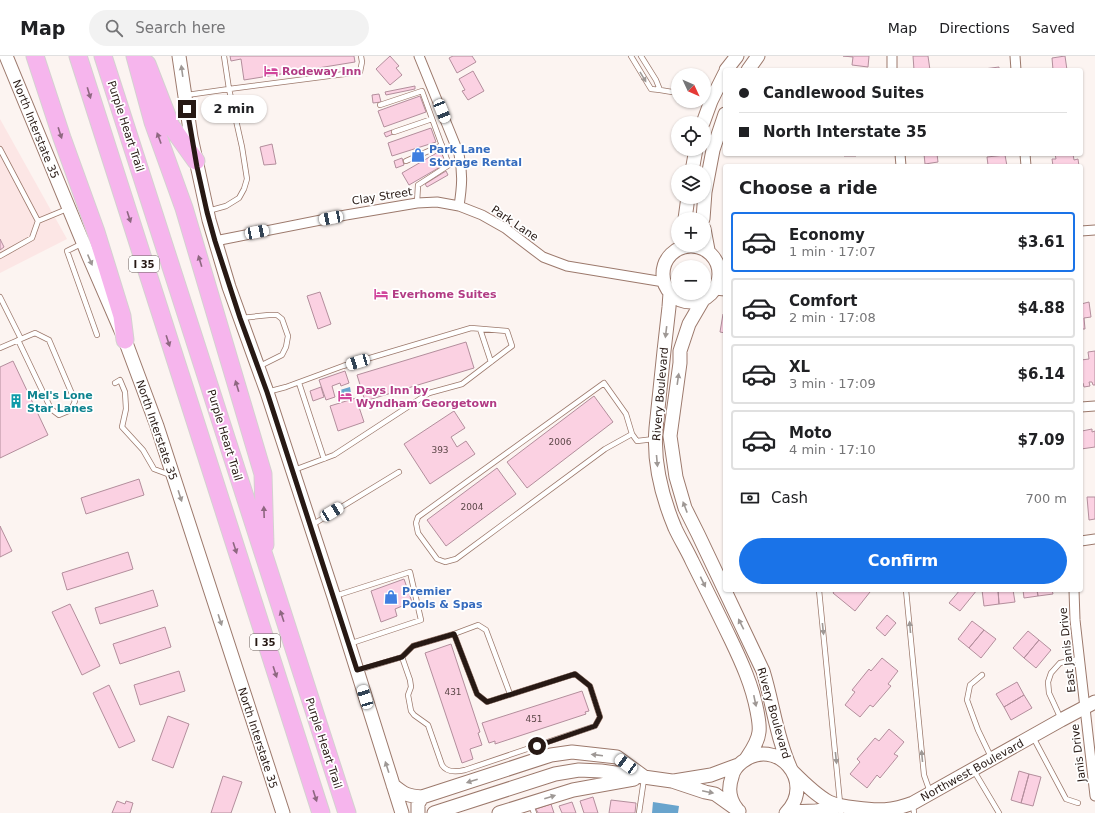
<!DOCTYPE html>
<html lang="en">
<head>
<meta charset="utf-8">
<style>
	body { margin:0; font-family:"DejaVu Sans",sans-serif; background:#f2f2f2; color:#202124; height:100vh; display:flex; flex-direction:column; font-size:15px; white-space:nowrap }
	* { box-sizing:border-box; margin:0 }
	p { font-size:13px; color:#757577 }
	.icon { flex:none; width:22px; height:22px; fill:none; stroke:currentColor; stroke-width:2; stroke-linecap:round; stroke-linejoin:round }
	.map { position:relative; flex:1; overflow:hidden }
	.drawer { position:absolute; left:723px; top:108px; width:360px; height:428px; display:flex; flex-direction:column; background:#fff; border-radius:4px; box-shadow:0 1px 3px #0004 }
	.drawer>* { flex:none }
	.hud { position:absolute; left:723px; top:12px; width:360px; height:88px; border-radius:4px; box-shadow:0 1px 3px #0004; display:grid; align-content:center; height:88px; padding:0 16px; background:#fff }
	.needle { width:26px; rotate:134deg }
	.controls { position:absolute; left:671px; top:12px; display:grid; gap:8px }
	.controls a { display:grid; place-items:center; width:40px; height:40px; border-radius:50%; background:#fff; box-shadow:0 1px 3px #0004; font-size:20px }
	.end { position:absolute; width:18px; height:18px; margin:-9px; border:5px solid #271914; background:#fff; box-shadow:0 0 0 2px #fff }
	.from { border-radius:50% }
	.bubble { position:absolute; height:28px; border-radius:14px; background:#fff; box-shadow:0 1px 3px #0004; font-size:13px; font-weight:800; line-height:28px; text-align:center }
	.car { position:absolute; width:12px; height:24px; margin:-12px -6px; border-radius:5px; box-shadow:0 0 3px 1px #0007; background:linear-gradient(#fff 24%,#345 0 40%,#fff 0 76%,#345 0 86%,#fff 0) }
	.hud b { display:flex; align-items:center; gap:14px; height:38px; font-size:15px }
	.hud b+b { border-top:1px solid #e0e0e0 }
	.hud i { width:10px; height:10px; background:#202124 }
	ul { padding:0; list-style:none }
	li { display:flex; align-items:center; gap:12px; height:60px; margin:0 8px 6px; padding:0 8px; border:2px solid #e0e0e0; border-radius:4px }
	li div { flex:1 }
	li b { display:block; font-size:15px }
	li em { font-style:normal; font-weight:800 }
	li.on { border-color:#1a73e8 }
	li>.icon { width:36px; height:36px; stroke-width:1.5 }
	h2 { padding:0 16px; font-size:18px; line-height:48px }
	.pay { display:flex; align-items:center; gap:10px; height:44px; padding:0 16px; font-size:15px }
	.pay p { margin-inline-start:auto }
	.cta { display:flex; gap:8px; margin-top:auto; padding:8px 16px }
	.cta a { flex:1; height:46px; border-radius:24px; background:#1a73e8; color:#fff; font-size:16px; font-weight:800; line-height:46px; text-align:center }
	header { display:flex; align-items:center; gap:24px; box-sizing:border-box; height:56px; padding:0 20px; background:#fff; border-bottom:1px solid #e0e0e0 }
	header strong { font-size:19px }
	nav { display:flex; gap:22px; margin-inline-start:auto; font-size:14px }
	.search { width:280px; height:36px; background:#f2f2f2; display:flex; align-items:center; gap:10px; box-sizing:border-box; padding:0 14px; border-radius:22px; color:#757577; font-size:15px }
	.map>svg:first-child { display:block }
	.commercial { fill:#fce6e5 }
	.water { fill:#69a4cd }
	.building { fill:#fbd1e2; stroke:#b38e9c }
	.lines { fill:none; stroke-linecap:round; stroke-linejoin:round }
	.lane-casing { stroke:#9c796c; stroke-width:6 }
	.street-casing { stroke:#9c796c; stroke-width:11 }
	.secondary-casing { stroke:#9c796c; stroke-width:15 }
	.highway-casing { stroke:#d4d1d0; stroke-width:19 }
	.lane { stroke:#fff; stroke-width:4.5 }
	.street { stroke:#fff; stroke-width:9 }
	.secondary { stroke:#fff; stroke-width:13 }
	.highway { stroke:#f6b5ed; stroke-width:17 }
	.oneway { fill:#9e9895 }
	.oneway2 { fill:#8e6780 }
	.route { stroke:#271914; stroke-width:5 }
	.labels { text-anchor:middle; stroke-width:3.5; stroke-linejoin:round; paint-order:stroke }
	.number-label { font-size:9px; fill:#5c4748 }
	.shield { fill:#fff; stroke:#685e5a; stroke-width:1 }
	.shield-label { font-size:10px; font-weight:bold; fill:#271914 }
	.hotel-label { font-size:11px; font-weight:bold; fill:#b23c85; stroke:#fff; text-anchor:start }
	.street-label { font-size:11px; fill:#271914; stroke:#fff }
	.shop-label { font-size:11px; font-weight:bold; fill:#366cbe; stroke:#fff; text-anchor:start }
	.culture-label { font-size:11px; font-weight:bold; fill:#0d838f; stroke:#fff; text-anchor:start }
</style>
</head>
<body>
<header>
<strong>Map</strong>
<div class="search"><svg class="icon" aria-label="search" viewBox="0 0 24 24"><circle cx="10" cy="10" r="6"/><path d="M15 15l6 6"/></svg>Search here</div>
<nav><a>Map</a><a>Directions</a><a>Saved</a></nav>
</header>
<div class="map">
<svg width="1095" height="757" viewBox="0 0 1095 757">
	<rect width="100%" height="100%" fill="#fcf4f1"/>
	<path class="commercial" d="M0,63L67,183L0,217Z"/>
	<path class="water" d="M350,331L351,337L342,340L340,334Z
		M653,746L679,750L678,757H652Z"/>
	<path class="building" d="M230,0H354L355,6L244,24L241,3L231,5Z
		M390,0L399,10L396,12L402,19L390,29L376,13Z
		M453,0H472L476,6L457,17L449,2Z
		M843,0H869L868,11L852,9L853,1Z
		M913,0H928L930,14H914Z
		M1065,0L1067,14H1053L1052,2Z
		M999,11V14H984V13Z
		M473,15L484,35L468,44L462,35L465,34L459,23Z
		M415,30V33L386,39L385,36Z
		M379,38L381,46L373,47L372,39Z
		M420,40L426,56L384,71L378,55Z
		M431,72L436,86L392,100L388,87Z
		M392,74L393,78L386,81L384,77Z
		M272,88L276,108L264,109L260,91Z
		M440,95L447,107L409,129L402,117Z
		M844,98H856V100H844Z
		M924,98H937L938,106L925,108Z
		M1055,98H1073L1074,104L1078,103L1079,110H1053L1052,103H1056Z
		M1005,99L1007,110H984L988,109L987,101Z
		M402,102L404,109L396,112L394,105Z
		M446,115L448,119L427,131L425,128Z
		M0,183L4,191L0,194Z
		M320,236L331,268L318,273L307,240Z
		M1089,246L1091,261L1084,262L1085,273H1081V248Z
		M723,258H725V277L720,276Z
		M466,286L474,312L365,345L357,319Z
		M1095,295V329H1093L1092,326H1089L1090,330L1084,331L1083,327H1081V304L1089,303L1088,296Z
		M13,305L48,379L0,402V311Z
		M345,315L349,327L341,330L340,327L332,330L335,341L326,344L319,324Z
		M321,331L324,341L313,345L310,335Z
		M594,340L613,366L527,432L507,406Z
		M356,342L364,366L338,375L330,350Z
		M454,355L465,372L451,381L457,391L466,385L475,398L430,428L404,388Z
		M1081,370H1082V375L1092,373V376L1095,375V391L1081,393Z
		M497,412L516,438L446,490L427,464Z
		M139,423L144,439L86,458L81,442Z
		M1087,441H1095V463L1089,464Z
		M0,470L12,495L0,501Z
		M128,496L133,513L67,534L62,517Z
		M404,523L412,546L395,553L397,560L381,566L371,535Z
		M153,534L158,550L100,568L95,552Z
		M835,534H868L870,536L855,555L833,537Z
		M960,534H977L960,555L949,547Z
		M982,534H998L999,548L984,550Z
		M998,534H1013L1015,546L999,548Z
		M1023,534H1037L1038,540L1024,542Z
		M1037,534H1052L1053,538L1038,540Z
		M70,548L100,610L82,619L52,556Z
		M887,559L896,567L885,580L876,572Z
		M972,565L984,574L969,592L958,583Z
		M165,571L171,591L120,608L113,588Z
		M984,574L996,583L981,602L969,592Z
		M1028,575L1039,584L1024,602L1013,592Z
		M1039,584L1051,594L1036,612L1024,602Z
		M451,588L480,676L478,677L482,689L470,693L473,703L462,707L425,597Z
		M882,602L898,615L888,628L891,630L873,651L870,649L860,661L845,649L855,636L852,634L869,613L871,615Z
		M179,615L185,635L140,649L134,629Z
		M1017,626L1024,639L1004,651L996,638Z
		M109,629L135,685L119,692L93,637Z
		M582,635L589,655L585,656L586,658L495,688V685L489,687L482,667Z
		M1024,639L1032,652L1011,664L1004,651Z
		M168,660L189,668L173,712L152,704Z
		M889,673L904,686L894,698L898,700L880,722L877,719L867,732L850,718L860,706L857,703L875,682L879,685Z
		M1019,715L1029,718L1021,747L1011,744Z
		M1029,718L1041,721L1033,750L1021,747Z
		M223,720L242,726L231,757H211Z
		M593,741L598,757H584L580,745Z
		M611,744L636,747L635,757H609Z
		M117,745L125,748L126,745L133,747L130,757H112Z
		M572,746L576,757H562L559,750Z
		M551,748L554,757H538L536,753Z"/>
	<g class="lines">
		<defs>
			<path id="lane" d="M631,0L651,33L660,34L678,37
				M641,0L656,24L660,34
				M187,39L229,33L360,16L362,6L361,0
				M380,49L422,35L449,109L418,129L417,147
				M394,76L432,63
				M0,93L38,165L32,182L0,200
				M406,105L442,89
				M208,155L226,150L239,142L244,133L247,123L242,91L229,33L224,0
				M38,165L67,153
				M81,188L67,195L97,279
				M0,241L21,283
				M241,262L269,259H277L282,263L288,280L286,291L282,299L258,311
				M480,273L491,306
				M0,292L35,277L49,284L75,345L71,354L59,359L51,353L18,284
				M115,327L120,324L125,336L126,353L122,371L143,394L154,413L170,419
				M299,327L324,403
				M267,336L286,331L343,310L471,272L507,275L512,290L462,328L429,337L334,399L294,414
				M632,378L605,393L456,503L445,506L437,503L418,477L416,467L418,461L604,327L626,358L632,378L637,385L654,383
				M312,469L399,416
				M819,534L841,757
				M906,534L924,719L930,736
				M335,540L410,516L421,564L349,588
				M402,601L410,624L411,631L408,639L411,655L414,659L428,669L442,709C447,717 457,716 465,714L595,670L600,661L590,630L575,618L487,646L477,638L454,578
				M359,614L402,601L413,590L454,578L478,569L486,574L510,638
				M982,619L970,629L967,644L978,674L991,701
				M1061,663L1049,637L1048,626L1051,617L1060,607L1079,603
				M1033,681L1066,743L1078,747
				M974,715L999,757
				M531,749L534,757
				M913,749L914,757
				M639,757L644,723"/>
			<path id="street" d="M419,0L459,98C463,118 462,130 459,150
				M1015,0L1016,14
				M892,14V0
				M900,98L901,110
				M1025,98L1026,110
				M1081,175L1095,174
				M215,185L346,159L417,147L437,146L459,150L482,159L505,172L543,201L567,210L664,226
				M715,234L725,235
				M1081,351L1095,350
				M1081,485L1095,483
				M1074,534L1075,564L1095,740"/>
			<path id="secondary" d="M6,0L89,201L125,284L157,370L283,757
				M179,0L191,81L209,164L229,231L267,336L334,541L402,757
				M726,14L737,0
				M748,14L758,0
				M703,67L711,45L725,17
				M692,115L696,93
				M685,163L688,141
				M703,163L705,136L713,94L725,58
				M704,173L708,194
				M663 218a28 28 0 1 1 56 0a28 28 0 1 1-56 0Z
				M670,237L669,251L664,295L656,372C653,406 662,441 675,472C680,483 687,494 692,505C705,531 718,557 731,584C742,607 752,629 757,655C758,661 760,669 759,676C758,686 752,694 746,703
				M703,244L689,268L680,295V307L670,380L676,421L685,452L698,478L763,615C773,647 776,680 790,711
				M793,716C804,727 816,739 829,746C838,750 847,751 856,752C878,755 892,755 913,747L1061,664L1095,646
				M674,725L711,719L738,709
				M393,729C404,738 407,740 422,741L551,699L572,696L617,701L643,720
				M737,753C729,743 728,732 732,721C733,715 737,710 742,706C776,679 817,726 786,757
				M787,756L816,755L840,750
				M418,757V748L422,741
				M434,757L555,718L579,714L601,715L672,725L705,736L715,738L739,755
				M499,757L573,734L634,723"/>
			<path id="highway" d="M35,0L62,82L96,176L122,260L125,284
				M78,0L321,757
				M103,0C185,252 264,505 347,757
				M135,0L153,66L184,152L263,418L265,489
				M147,8L171,70L196,105"/>
		</defs>
		<use href="#lane" class="lane-casing"/>
		<use href="#street" class="street-casing"/>
		<use href="#secondary" class="secondary-casing"/>
		<use href="#highway" class="highway-casing"/>
		<use href="#lane" class="lane"/>
		<use href="#street" class="street"/>
		<use href="#secondary" class="secondary"/>
		<use href="#highway" class="highway"/>
	</g>
	<defs><path id="oneway-solid" d="M-6-.8H1V-3.2L6.5 0L1 3.2V.8H-6Z"/></defs>
	<g class="oneway">
		<use href="#oneway-solid" transform="translate(182 15) rotate(-98)"/>
		<use href="#oneway-solid" transform="translate(643 21) rotate(59)"/>
		<use href="#oneway-solid" transform="translate(90 204) rotate(67)"/>
		<use href="#oneway-solid" transform="translate(666 276) rotate(97)"/>
		<use href="#oneway-solid" transform="translate(678 323) rotate(-82)"/>
		<use href="#oneway-solid" transform="translate(657 405) rotate(85)"/>
		<use href="#oneway-solid" transform="translate(180 440) rotate(72)"/>
		<use href="#oneway-solid" transform="translate(685 451) rotate(-111)"/>
		<use href="#oneway-solid" transform="translate(703 526) rotate(64)"/>
		<use href="#oneway-solid" transform="translate(220 564) rotate(72)"/>
		<use href="#oneway-solid" transform="translate(741 568) rotate(-117)"/>
		<use href="#oneway-solid" transform="translate(910 571) rotate(-95)"/>
		<use href="#oneway-solid" transform="translate(823 573) rotate(84)"/>
		<use href="#oneway-solid" transform="translate(755 645) rotate(78)"/>
		<use href="#oneway-solid" transform="translate(597 699) rotate(-173)"/>
		<use href="#oneway-solid" transform="translate(922 700) rotate(-95)"/>
		<use href="#oneway-solid" transform="translate(836 702) rotate(84)"/>
		<use href="#oneway-solid" transform="translate(387 711) rotate(-108)"/>
		<use href="#oneway-solid" transform="translate(472 725) rotate(162)"/>
		<use href="#oneway-solid" transform="translate(708 736) rotate(12)"/>
		<use href="#oneway-solid" transform="translate(550 741) rotate(-17)"/>
	</g>
	<g class="oneway2">
		<use href="#oneway-solid" transform="translate(89 37) rotate(73)"/>
		<use href="#oneway-solid" transform="translate(60 77) rotate(72)"/>
		<use href="#oneway-solid" transform="translate(159 82) rotate(-110)"/>
		<use href="#oneway-solid" transform="translate(129 161) rotate(72)"/>
		<use href="#oneway-solid" transform="translate(200 205) rotate(-107)"/>
		<use href="#oneway-solid" transform="translate(168 285) rotate(72)"/>
		<use href="#oneway-solid" transform="translate(237 330) rotate(-107)"/>
		<use href="#oneway-solid" transform="translate(264 456) rotate(-92)"/>
		<use href="#oneway-solid" transform="translate(235 492) rotate(72)"/>
		<use href="#oneway-solid" transform="translate(282 560) rotate(-108)"/>
		<use href="#oneway-solid" transform="translate(275 616) rotate(72)"/>
		<use href="#oneway-solid" transform="translate(315 740) rotate(72)"/>
	</g>
	<g class="lines">
		<path class="route" d="M187,53L197,111L207,156L215,185L240,262L267,336L357,614L402,601L413,590L454,578L477,638L487,646L575,618L590,630L600,661L595,670L537,690"/>
	</g>
	<defs>
		<symbol id="hotel-bare" viewBox="-9 -9 18 18"><path d="M-6-4.5h1.5V1H6V5H4.5V3h-9V5H-6ZM-4 0a1.8 1.8 0 1 1 3.6 0ZM.5 0V-2.5h3Q6-2.5 6 0Z" fill="#d1479c" stroke="#fff" stroke-width="2.5" paint-order="stroke"/></symbol>
		<symbol id="shop-bare" viewBox="-9 -9 18 18"><path d="M-5-2.5h2.3a2.7 3.5 0 0 1 5.4 0H5L5.5 6h-11ZM-1.5-2.5h3a1.5 2.3 0 0 0-3 0Z" fill="#3f7fe0" stroke="#fff" stroke-width="2.5" paint-order="stroke"/></symbol>
		<symbol id="building-bare" viewBox="-9 -9 18 18"><path d="M-4-6H4V6H1V3H-1V6H-4ZM-2.5-4.3h1.7v1.8h-1.7ZM.8-4.3h1.7v1.8H.8ZM-2.5-1h1.7V.8h-1.7ZM.8-1h1.7V.8H.8Z" fill="#0f9aa8" stroke="#fff" stroke-width="2.5" paint-order="stroke"/></symbol>
	</defs>
	<g fill-rule="evenodd">
		<use href="#hotel-bare" x="261" y="5" width="20" height="20"/>
		<use href="#shop-bare" x="408" y="89" width="20" height="20"/>
		<use href="#hotel-bare" x="371" y="228" width="20" height="20"/>
		<use href="#hotel-bare" x="335" y="330" width="20" height="20"/>
		<use href="#building-bare" x="6" y="335" width="20" height="20"/>
		<use href="#shop-bare" x="381" y="531" width="20" height="20"/>
	</g>
	<g class="labels">
		<g class="number-label">
			<text x="560" y="389">2006</text>
			<text x="440" y="397">393</text>
			<text x="472" y="454">2004</text>
			<text x="453" y="639">431</text>
			<text x="534" y="666">451</text>
		</g>
		<g class="shield">
			<rect x="129" y="200" width="30" height="16" rx="3"/>
			<rect x="250" y="578" width="30" height="16" rx="3"/>
		</g>
		<g class="shield-label">
			<text x="144" y="212">I 35</text>
			<text x="265" y="590">I 35</text>
		</g>
		<g class="hotel-label">
			<text x="282" y="19">Rodeway Inn</text>
			<text x="392" y="242">Everhome Suites</text>
			<text x="356" y="338">Days Inn by<tspan x="356" dy="13">Wyndham Georgetown</tspan></text>
		</g>
		<g class="street-label">
			<text transform="translate(126 70) rotate(72)" y="4">Purple Heart Trail</text>
			<text transform="translate(36 73) rotate(68)" y="4">North Interstate 35</text>
			<text transform="translate(382 140) rotate(-9)" y="4">Clay Street</text>
			<text transform="translate(515 167) rotate(34)" y="4">Park Lane</text>
			<text transform="translate(660 338) rotate(-85)" y="4">Rivery Boulevard</text>
			<text transform="translate(157 374) rotate(71)" y="4">North Interstate 35</text>
			<text transform="translate(225 379) rotate(73)" y="4">Purple Heart Trail</text>
			<text transform="translate(1067 594) rotate(-96)" y="4">East Janis Drive</text>
			<text transform="translate(774 657) rotate(74)" y="4">Rivery Boulevard</text>
			<text transform="translate(258 682) rotate(72)" y="4">North Interstate 35</text>
			<text transform="translate(324 687) rotate(72)" y="4">Purple Heart Trail</text>
			<text transform="translate(1078 697) rotate(-97)" y="4">Janis Drive</text>
			<text transform="translate(972 714) rotate(-29)" y="4">Northwest Boulevard</text>
		</g>
		<g class="shop-label">
			<text x="429" y="97">Park Lane<tspan x="429" dy="13">Storage Rental</tspan></text>
			<text x="402" y="539">Premier<tspan x="402" dy="13">Pools &amp; Spas</tspan></text>
		</g>
		<g class="culture-label">
			<text x="27" y="343">Mel's Lone<tspan x="27" dy="13">Star Lanes</tspan></text>
		</g>
	</g>
</svg>
<div class="controls">
<a><svg class="needle" viewBox="-14 -14 28 28"><path d="M0-13l5 13h-10z" fill="#e53935"/><path d="M0 13l5-13h-10z" fill="#757577"/></svg></a>
<a><svg class="icon" aria-label="locate" viewBox="0 0 24 24"><circle cx="12" cy="12" r="6"/><path d="M12 2v4M12 18v4M2 12h4M18 12h4"/></svg></a>
<a><svg class="icon" aria-label="layers" viewBox="0 0 24 24"><path d="M12 4l9 5-9 5-9-5zM3 14l9 5 9-5"/></svg></a>
<a>+</a>
<a>−</a>
</div>
<i class="end from" style="left:537px;top:690px"></i>
<i class="end" style="left:187px;top:53px"></i>
<div class="bubble" style="left:201px;top:39px;width:66px">2 min</div>
<i class="car" style="left:442px;top:55px;rotate:158deg"></i>
<i class="car" style="left:331px;top:162px;rotate:259deg"></i>
<i class="car" style="left:257px;top:176px;rotate:79deg"></i>
<i class="car" style="left:358px;top:306px;rotate:253deg"></i>
<i class="car" style="left:332px;top:456px;rotate:59deg"></i>
<i class="car" style="left:365px;top:641px;rotate:343deg"></i>
<i class="car" style="left:626px;top:708px;rotate:306deg"></i>
<div class="hud">
<b><i class="from"></i>Candlewood Suites</b>
<b><i></i>North Interstate 35</b>
</div>
<section class="drawer">
<h2>Choose a ride</h2>
<ul>
<li class="on"><svg class="icon" aria-label="car" viewBox="0 0 24 24"><path d="M5 17H2v-5l4-1 3-4h7l3 4 3 1v5h-3M9 17h6M6 11h13"/><circle cx="7" cy="17" r="2"/><circle cx="17" cy="17" r="2"/></svg><div><b>Economy</b><p>1 min · 17:07</p></div><em>$3.61</em></li>
<li><svg class="icon" aria-label="car" viewBox="0 0 24 24"><path d="M5 17H2v-5l4-1 3-4h7l3 4 3 1v5h-3M9 17h6M6 11h13"/><circle cx="7" cy="17" r="2"/><circle cx="17" cy="17" r="2"/></svg><div><b>Comfort</b><p>2 min · 17:08</p></div><em>$4.88</em></li>
<li><svg class="icon" aria-label="car" viewBox="0 0 24 24"><path d="M5 17H2v-5l4-1 3-4h7l3 4 3 1v5h-3M9 17h6M6 11h13"/><circle cx="7" cy="17" r="2"/><circle cx="17" cy="17" r="2"/></svg><div><b>XL</b><p>3 min · 17:09</p></div><em>$6.14</em></li>
<li><svg class="icon" aria-label="car" viewBox="0 0 24 24"><path d="M5 17H2v-5l4-1 3-4h7l3 4 3 1v5h-3M9 17h6M6 11h13"/><circle cx="7" cy="17" r="2"/><circle cx="17" cy="17" r="2"/></svg><div><b>Moto</b><p>4 min · 17:10</p></div><em>$7.09</em></li>
</ul>
<div class="pay"><svg class="icon" aria-label="cash" viewBox="0 0 24 24"><path d="M3 7h18v10H3z"/><circle cx="12" cy="12" r="2"/></svg>Cash<p>700 m</p></div>
<div class="cta"><a>Confirm</a></div>
</section>
</div>
</body>
</html>
